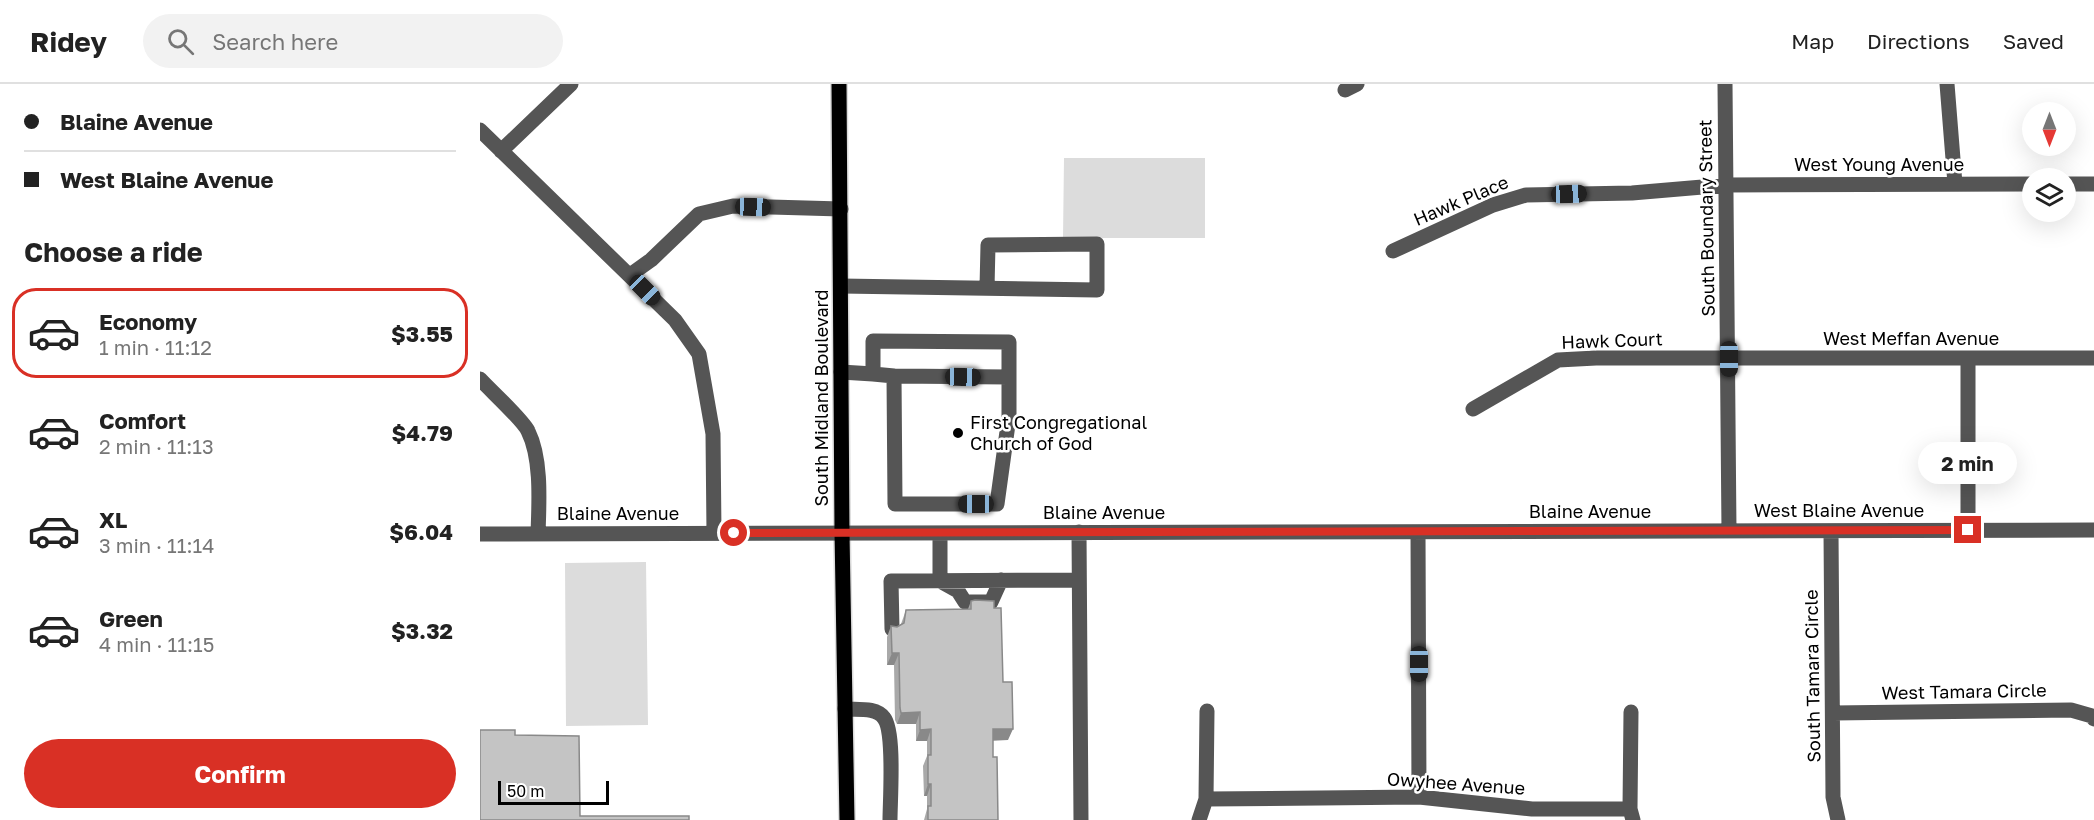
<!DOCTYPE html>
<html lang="en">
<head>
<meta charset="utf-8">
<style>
	body { margin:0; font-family:"Golos Text",sans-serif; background:#f2f2f2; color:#222; height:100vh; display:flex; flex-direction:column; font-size:22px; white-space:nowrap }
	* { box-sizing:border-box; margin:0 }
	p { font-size:20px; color:#767676 }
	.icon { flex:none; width:33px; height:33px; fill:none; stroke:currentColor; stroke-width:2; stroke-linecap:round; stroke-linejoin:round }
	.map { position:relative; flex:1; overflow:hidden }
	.drawer { display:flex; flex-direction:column; background:#fff; width:480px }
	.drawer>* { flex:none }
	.top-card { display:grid; align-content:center; height:132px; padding:0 24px; background:#fff }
	.needle { width:39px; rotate:180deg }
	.controls { position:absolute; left:1542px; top:18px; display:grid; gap:12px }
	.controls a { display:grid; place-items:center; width:54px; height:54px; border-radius:50%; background:#fff; box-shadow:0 6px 24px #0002; font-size:30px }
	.scale { position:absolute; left:18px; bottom:15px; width:111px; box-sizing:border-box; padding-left:6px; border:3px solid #000; border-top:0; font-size:16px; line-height:21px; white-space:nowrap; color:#000; -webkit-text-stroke:4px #fff; paint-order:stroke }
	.end { position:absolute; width:27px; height:27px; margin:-14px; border:8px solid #d93025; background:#fff; box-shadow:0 0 0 3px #fff }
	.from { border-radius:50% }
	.bubble { position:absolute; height:42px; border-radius:21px; background:#fff; box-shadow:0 6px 24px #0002; font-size:20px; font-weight:700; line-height:42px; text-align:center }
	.car { position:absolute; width:18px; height:36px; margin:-18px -9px; border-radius:8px; box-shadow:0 0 4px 2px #0007; background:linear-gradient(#222 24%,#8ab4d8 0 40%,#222 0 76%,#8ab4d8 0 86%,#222 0) }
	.top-card b { display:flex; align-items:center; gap:21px; height:57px; font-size:22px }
	.top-card b+b { border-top:2px solid #e0e0e0 }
	.top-card i { width:15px; height:15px; background:#222 }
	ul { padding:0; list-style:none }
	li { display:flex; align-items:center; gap:18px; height:90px; margin:0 12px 9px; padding:0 12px; border:3px solid transparent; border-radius:24px }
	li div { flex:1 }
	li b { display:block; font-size:22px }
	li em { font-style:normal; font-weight:700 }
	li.on { border-color:#d93025 }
	li>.icon { width:54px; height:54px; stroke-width:1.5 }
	h2 { padding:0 24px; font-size:27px; line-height:72px }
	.primary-button { display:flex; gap:12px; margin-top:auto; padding:12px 24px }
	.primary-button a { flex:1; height:69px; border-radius:36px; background:#d93025; color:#fff; font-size:24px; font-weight:700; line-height:69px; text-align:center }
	header { display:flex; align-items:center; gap:36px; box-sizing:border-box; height:84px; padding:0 30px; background:#fff; border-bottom:2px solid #e0e0e0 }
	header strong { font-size:28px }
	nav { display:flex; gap:33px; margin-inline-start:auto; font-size:21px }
	.search { width:420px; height:54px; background:#f2f2f2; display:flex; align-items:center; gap:15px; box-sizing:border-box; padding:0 21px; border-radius:33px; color:#767676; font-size:22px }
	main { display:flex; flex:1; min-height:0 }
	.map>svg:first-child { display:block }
	.green { fill:#dcdcdc }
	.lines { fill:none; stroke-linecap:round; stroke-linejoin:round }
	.major-casing { stroke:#dbdbdb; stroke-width:18 }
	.minor { stroke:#555; stroke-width:15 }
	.major { stroke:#000; stroke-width:15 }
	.wall { fill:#a9a9a9 }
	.shaded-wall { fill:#898989 }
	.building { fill:#c4c4c4; stroke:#898989; stroke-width:1.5 }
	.route { stroke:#d93025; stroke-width:8 }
	.poi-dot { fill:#000; stroke:#fff; stroke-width:2 }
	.labels { text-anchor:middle; stroke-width:5; stroke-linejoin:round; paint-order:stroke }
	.street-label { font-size:18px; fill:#000; stroke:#fff }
	.poi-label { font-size:18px; fill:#000; stroke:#fff; text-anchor:start }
</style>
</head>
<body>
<header>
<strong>Ridey</strong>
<div class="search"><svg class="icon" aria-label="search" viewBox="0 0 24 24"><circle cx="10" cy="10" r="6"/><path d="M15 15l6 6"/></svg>Search here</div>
<nav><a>Map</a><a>Directions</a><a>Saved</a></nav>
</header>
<main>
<section class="drawer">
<div class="top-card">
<b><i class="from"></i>Blaine Avenue</b>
<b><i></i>West Blaine Avenue</b>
</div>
<h2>Choose a ride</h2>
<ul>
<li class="on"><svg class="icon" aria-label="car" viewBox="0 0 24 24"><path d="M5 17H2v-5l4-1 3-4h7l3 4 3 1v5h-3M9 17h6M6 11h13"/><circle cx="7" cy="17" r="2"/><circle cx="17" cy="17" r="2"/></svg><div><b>Economy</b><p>1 min · 11:12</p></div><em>$3.55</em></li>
<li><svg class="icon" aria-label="car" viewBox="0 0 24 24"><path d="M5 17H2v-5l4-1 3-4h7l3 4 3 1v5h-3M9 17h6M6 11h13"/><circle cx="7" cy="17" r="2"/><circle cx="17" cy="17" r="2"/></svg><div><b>Comfort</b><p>2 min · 11:13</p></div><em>$4.79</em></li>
<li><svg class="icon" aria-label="car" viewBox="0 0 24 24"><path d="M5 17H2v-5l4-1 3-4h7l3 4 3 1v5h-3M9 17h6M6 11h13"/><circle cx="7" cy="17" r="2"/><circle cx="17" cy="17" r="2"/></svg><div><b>XL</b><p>3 min · 11:14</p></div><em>$6.04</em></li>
<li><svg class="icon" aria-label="car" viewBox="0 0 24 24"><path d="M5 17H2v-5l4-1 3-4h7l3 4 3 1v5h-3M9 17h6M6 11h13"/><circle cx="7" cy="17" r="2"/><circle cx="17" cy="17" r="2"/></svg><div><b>Green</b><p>4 min · 11:15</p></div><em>$3.32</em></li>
</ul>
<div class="primary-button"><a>Confirm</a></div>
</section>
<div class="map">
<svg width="1614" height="736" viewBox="0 0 1614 736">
	<rect width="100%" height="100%" fill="#fff"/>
	<path class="green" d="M584,74H725V154H583Z
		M166,478L168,641L86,642L85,479Z"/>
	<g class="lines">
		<defs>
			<path id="major" d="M359,0L362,449L367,736"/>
		</defs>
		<use href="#major" class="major-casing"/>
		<path class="minor" d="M1245,0L1249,447
			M1467,0L1475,100
			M865,6L877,0
			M0,46L195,236L219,270L233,350L234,449
			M21,67L91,0
			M1586,100H1614
			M913,167L1013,121L1046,111L1152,109L1246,101L1552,100
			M150,191L171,176L219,130L253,122L361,125
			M361,202L617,206V160L508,161L507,204
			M1488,274V446
			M361,288L393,290
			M414,292L393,290V257L529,258V293L414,292L415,420H517L529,333V293
			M0,295C10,306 43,336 48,347C62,375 59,419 58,450
			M993,325L1078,276L1116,274H1614
			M599,448L601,736
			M938,448L939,713
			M1351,448L1353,713L1358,736
			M460,449V497L478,507L485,518H511L521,496
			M0,450L1614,446
			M412,545L411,497L599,496
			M365,625C378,626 396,623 404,634C415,648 410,716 410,736
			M1151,628L1150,725L1153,736
			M1353,629L1591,626L1612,632L1614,635
			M726,715L939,713L1052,725H1150
			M719,736L726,715L727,627"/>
		<use href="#major" class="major"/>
	</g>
	<path class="wall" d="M491,517L514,524L528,656H513V673L518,736H444L447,725V712H444L443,682L447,672V657H436V640H417L415,636L414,581H407V553L411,542L417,543L421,540L426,526L488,525Z"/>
	<path class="shaded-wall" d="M412,569H419L414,581H407Z
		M440,628L436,640H417L421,629Z
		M451,645L447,657H436L440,646Z
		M513,645H533L528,656L508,657Z
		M448,700H451L447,712H444Z"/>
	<path class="building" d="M495,516L514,517V524H521L523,598H532L533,645H513V673H517L518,736H448V722H451V700H448V671H451V645L440,646V628L421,629L420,624L419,569H412L411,542L417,543L424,539L426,526L491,525V517Z
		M0,646H35V651L99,652L100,732H209V736H0Z"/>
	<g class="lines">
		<path class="route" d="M254,449L1488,446"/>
	</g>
	<circle class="poi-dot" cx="478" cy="349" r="6"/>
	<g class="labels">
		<g class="street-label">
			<text x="1399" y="87">West Young Avenue</text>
			<text transform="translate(981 117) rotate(-23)" y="6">Hawk Place</text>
			<text transform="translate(1227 134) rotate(-91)" y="6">South Boundary Street</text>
			<text x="1431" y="261">West Meffan Avenue</text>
			<text transform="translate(1132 257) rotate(-2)" y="6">Hawk Court</text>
			<text transform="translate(342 314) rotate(-90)" y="6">South Midland Boulevard</text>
			<text x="1359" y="433">West Blaine Avenue</text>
			<text x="1110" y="434">Blaine Avenue</text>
			<text x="624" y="435">Blaine Avenue</text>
			<text x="138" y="436">Blaine Avenue</text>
			<text transform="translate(1333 592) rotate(-91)" y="6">South Tamara Circle</text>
			<text transform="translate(1484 608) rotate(-1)" y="6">West Tamara Circle</text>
			<text transform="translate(976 700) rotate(4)" y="6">Owyhee Avenue</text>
		</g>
		<g class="poi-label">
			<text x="490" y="345">First Congregational<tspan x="490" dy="21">Church of God</tspan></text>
		</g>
	</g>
</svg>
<div class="controls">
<a><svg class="needle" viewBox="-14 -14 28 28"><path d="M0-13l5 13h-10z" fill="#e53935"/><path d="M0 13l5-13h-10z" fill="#767676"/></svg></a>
<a><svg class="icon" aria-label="layers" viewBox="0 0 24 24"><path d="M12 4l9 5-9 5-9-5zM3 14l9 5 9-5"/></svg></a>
</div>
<div class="scale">50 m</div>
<i class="end from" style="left:254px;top:449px"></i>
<i class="end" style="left:1488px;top:446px"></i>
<div class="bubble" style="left:1438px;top:358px;width:99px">2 min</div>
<i class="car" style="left:1089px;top:110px;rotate:88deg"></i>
<i class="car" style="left:273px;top:123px;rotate:92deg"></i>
<i class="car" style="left:165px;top:206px;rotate:135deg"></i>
<i class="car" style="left:1249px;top:275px;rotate:180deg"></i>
<i class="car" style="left:483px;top:293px;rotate:91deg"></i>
<i class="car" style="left:496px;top:420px;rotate:270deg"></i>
<i class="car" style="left:939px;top:580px;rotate:180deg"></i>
</div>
</main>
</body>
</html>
